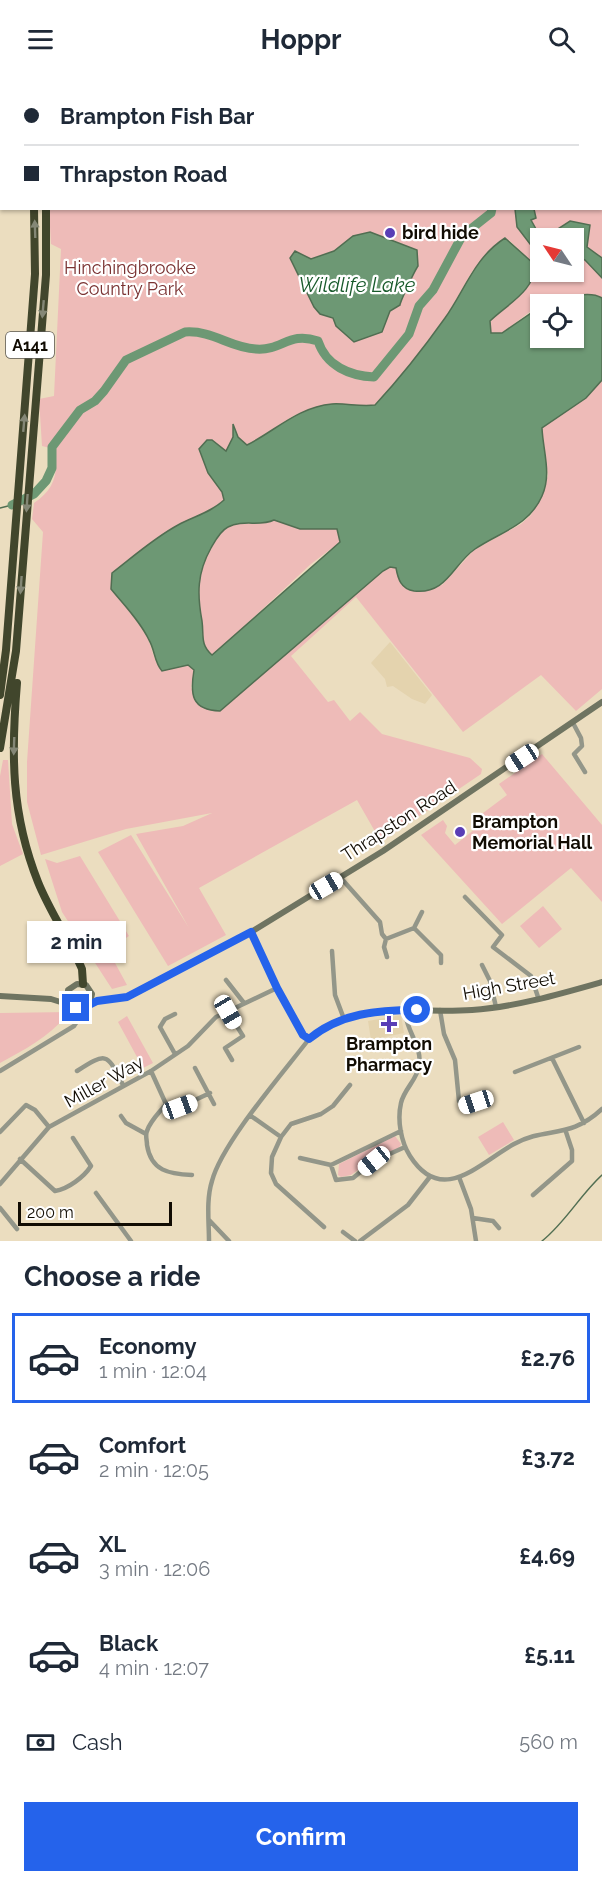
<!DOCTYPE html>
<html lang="en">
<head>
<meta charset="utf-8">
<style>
	body { margin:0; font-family:Raleway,sans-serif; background:#f2f2f3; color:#1f2937; height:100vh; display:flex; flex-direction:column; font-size:22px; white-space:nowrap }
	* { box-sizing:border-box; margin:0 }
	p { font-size:20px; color:#747a83 }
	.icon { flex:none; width:33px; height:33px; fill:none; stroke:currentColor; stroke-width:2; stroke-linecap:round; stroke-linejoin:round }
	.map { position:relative; height:1163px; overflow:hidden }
	.drawer { display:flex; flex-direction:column; background:#fff; flex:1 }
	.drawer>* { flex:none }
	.top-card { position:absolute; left:0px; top:0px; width:603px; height:132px; box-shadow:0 2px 4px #0004; display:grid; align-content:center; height:132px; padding:0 24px; background:#fff }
	.needle { width:39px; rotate:305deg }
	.controls { position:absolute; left:530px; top:150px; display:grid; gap:12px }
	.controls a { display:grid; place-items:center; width:54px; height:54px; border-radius:0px; background:#fff; box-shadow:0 2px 4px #0004; font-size:30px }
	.scale { position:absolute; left:18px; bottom:15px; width:154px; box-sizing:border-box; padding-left:6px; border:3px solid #110c03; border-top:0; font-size:16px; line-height:21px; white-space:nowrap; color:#110c03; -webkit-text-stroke:4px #fff; paint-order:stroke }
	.end { position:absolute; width:27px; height:27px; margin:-14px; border:8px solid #2563eb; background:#fff; box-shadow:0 0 0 3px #fff }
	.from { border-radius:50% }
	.bubble { position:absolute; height:42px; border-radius:0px; background:#fff; box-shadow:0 2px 4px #0004; font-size:20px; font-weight:700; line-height:42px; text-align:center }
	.car { position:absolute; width:18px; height:36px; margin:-18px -9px; border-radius:8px; box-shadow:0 0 4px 2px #0007; background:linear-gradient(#fff 24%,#345 0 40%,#fff 0 76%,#345 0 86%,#fff 0) }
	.top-card b { display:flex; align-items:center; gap:21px; height:57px; font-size:22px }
	.top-card b+b { border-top:2px solid #e0e1e3 }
	.top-card i { width:15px; height:15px; background:#1f2937 }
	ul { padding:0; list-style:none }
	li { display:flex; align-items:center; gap:18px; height:90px; margin:0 12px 9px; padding:0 12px; border:3px solid transparent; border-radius:0px }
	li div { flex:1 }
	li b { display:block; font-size:22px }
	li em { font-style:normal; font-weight:700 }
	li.on { border-color:#2563eb }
	li>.icon { width:54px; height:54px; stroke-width:1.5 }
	h2 { padding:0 24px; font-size:27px; line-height:72px }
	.pay { display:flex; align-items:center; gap:15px; height:66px; padding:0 24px; font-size:22px }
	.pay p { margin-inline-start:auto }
	.action { display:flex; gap:12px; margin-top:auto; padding:12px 24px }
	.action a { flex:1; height:69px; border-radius:0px; background:#2563eb; color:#fff; font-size:24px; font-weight:700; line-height:69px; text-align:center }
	header { display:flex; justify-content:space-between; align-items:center; height:78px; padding:0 24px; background:#fff; font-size:27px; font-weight:700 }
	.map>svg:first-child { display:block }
	.built { fill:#e4d3ae }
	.green { fill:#eebbb8; fill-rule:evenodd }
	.water { fill:#6d9874; stroke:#516e52; stroke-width:1.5; fill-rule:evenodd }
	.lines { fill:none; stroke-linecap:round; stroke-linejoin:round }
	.stream { stroke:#516e52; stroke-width:1.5 }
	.river { stroke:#6d9874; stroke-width:9 }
	.street { stroke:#939689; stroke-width:4.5 }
	.secondary { stroke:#6f7461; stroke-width:6 }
	.highway { stroke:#41462c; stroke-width:8 }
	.oneway { fill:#848776 }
	.route { stroke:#2563eb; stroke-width:8 }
	.poi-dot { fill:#593eb6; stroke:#fff; stroke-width:2 }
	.labels { text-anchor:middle; stroke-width:4.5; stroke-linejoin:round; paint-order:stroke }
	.shield { fill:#fff; stroke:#58554f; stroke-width:1.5 }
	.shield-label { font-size:16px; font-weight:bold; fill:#110c03 }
	.poi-label { font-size:18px; font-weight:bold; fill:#110c03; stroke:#fff; text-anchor:start }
	.park-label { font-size:18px; fill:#7a3232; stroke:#fff }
	.street-label { font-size:18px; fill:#110c03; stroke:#fff }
	.water-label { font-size:20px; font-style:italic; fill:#185a2b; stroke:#fff }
</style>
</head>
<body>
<header><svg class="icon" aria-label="menu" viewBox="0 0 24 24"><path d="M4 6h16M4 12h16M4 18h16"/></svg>Hoppr<svg class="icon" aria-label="search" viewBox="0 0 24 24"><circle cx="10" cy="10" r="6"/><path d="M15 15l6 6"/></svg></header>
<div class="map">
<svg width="602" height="1163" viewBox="0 0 602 1163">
	<rect width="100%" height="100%" fill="#ebddbf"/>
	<path class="built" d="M390,564L432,617L425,626L412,621L393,608L387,609L385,601L371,585Z
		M401,937L404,955L371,962L368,943Z"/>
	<path class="green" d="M32,0H602V229L592,217L540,226L502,255H491L490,243L534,186L509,162L473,192L446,239L401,299L374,327L295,337L247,367L238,359L234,349L233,359L226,373L199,371L208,395L222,414L224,422L204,436L179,446L145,554C152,567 153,583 162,593L188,587L194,592L191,610L220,633L383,493L390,489L396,490L401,506L409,512L416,513L442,507L474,472L521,446L531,437L548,398L542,350L586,320L602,302V611L576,633L541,597L463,654L356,519L291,578L328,624L334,622L350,643L360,634L382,656L470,680L482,691L481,696L381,764L357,722L199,810L226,857L168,888L98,774L131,757L189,850L136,756L183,748L212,735L126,751L41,777L27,724V684L43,454L32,441L34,425C55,411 59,394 54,371L42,368L39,321L54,318L61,171L51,166L49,131L602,130V2ZM540,160H573V194H540Z
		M274,442L300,451H338L340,464L311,486L213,577C200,567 204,557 202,543C197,516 197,495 211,470C215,463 220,453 228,449C243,442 260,449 274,442Z
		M542,676L602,747V824L571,790L502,846L421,757L443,742L447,748L445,755L455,767L475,751L471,744L507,717L499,706Z
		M3,682H8L12,746L23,776L0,788V698Z
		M80,778L129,858L108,872L127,907L112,911L62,834L45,781L57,785Z
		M543,828L562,851L539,870L520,848Z
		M69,934C51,958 26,971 0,985V935Z
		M127,938L153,985L143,990L118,944Z
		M503,1044L514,1062L489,1077L478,1059Z
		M395,1058L401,1066L399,1070L373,1081L351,1097L341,1099L338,1097L339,1086Z"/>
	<path class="water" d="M515,131H534L536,140L531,142L541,160L540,179L517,149Z
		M570,143L590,147L587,169L602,180V200L585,182L573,176V160H554L553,154Z
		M370,154L417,172L418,188C415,192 400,224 400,227L390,233L382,254L354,264L336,248L333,240L320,236L314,229L290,180L295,173L311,181L334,173L353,158Z
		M505,160L534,186C537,212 506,227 490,243L491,255H502L540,229V260H573V226H547C562,221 588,211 602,220V302L586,320L542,350C543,373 552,396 542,418C529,448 500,454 475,471C453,486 447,517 414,513C401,511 398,501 396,490L390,489L383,493L220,633C191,632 190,616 194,592L188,587L162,593C154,584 155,572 149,562C140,543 124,527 111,511L112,495C134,478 154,460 178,447C194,438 210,435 224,422L222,414L208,395L199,371L207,362H212L226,373L233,359V346L238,359L247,367C275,353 298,329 332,326C346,325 360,329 375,327C400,300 423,271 445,240C465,212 474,180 505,160ZM274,442L300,451H337L340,464L212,577C200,567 204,557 202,543C197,516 197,495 211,470C215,463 220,453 228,449C243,441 260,449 274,442Z"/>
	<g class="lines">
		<path class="stream" d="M552,0V2
			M0,430L12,427
			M542,1163C565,1145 580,1117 602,1097"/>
		<path class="river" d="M12,427L34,416L46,403L52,390V369L80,332L95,323L104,313L126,282L185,254C213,252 230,270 256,271C283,273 288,253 318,263C326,288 350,298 374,299L409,256L419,228L433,212L462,158L491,135L492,130"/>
		<path class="street" d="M573,645L581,660L582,668L574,676L585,694
			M340,799L380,844L382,856L386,861L414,850L441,877V885
			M465,819L502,857L493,869L531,898L538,919
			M414,850L422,834
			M386,861L384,869L387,879
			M332,873L335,917L344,941
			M482,887L490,903L496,929
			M226,902L244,925
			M74,929L78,942L83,930
			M405,932C405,952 423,968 419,988C417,1002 404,1011 401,1025C397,1042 401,1064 410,1078C442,1128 478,1086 514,1066C547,1048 569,1062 602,1031
			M440,932L444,956L455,982L459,1023L463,1029L476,1024
			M228,934L243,958L225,970L232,982
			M175,976L160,949L165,941L175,936
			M552,980L584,1045
			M195,990L214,1026
			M0,993L74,948L78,942
			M77,993C108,973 107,976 123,1007
			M151,993L166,1026C160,1034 150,1043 147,1053C145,1057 147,1062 147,1067C151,1093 169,1096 192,1097
			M515,994L579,969
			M166,1026L180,1029L210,1015
			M121,1038L126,1045L146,1056
			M251,1038L281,1059
			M0,1054L26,1027L35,1032L49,1049
			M300,1080L331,1087L401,1053
			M20,1081L55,1113C68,1111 84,1099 91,1088L73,1060
			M331,1087L336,1102L353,1100L374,1083L405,1069
			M459,1099L471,1131L476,1163
			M0,1106L49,1049L151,993L188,968L216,939L277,910
			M96,1115L131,1163
			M533,1117L572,1083V1072L566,1054
			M0,1130L17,1151
			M473,1140L493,1143L499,1150
			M209,1142L229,1163
			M324,1149L276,1106L271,1095L272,1079L281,1059L291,1046L321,1036L333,1028L350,1007
			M343,1154L355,1163
			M209,1163C209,1144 206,1122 212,1103C222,1065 283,995 309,961
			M360,1163L408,1127L429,1100"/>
		<path class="secondary" d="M251,854L277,910L303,957L309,961C357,921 414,936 472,932C515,929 560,916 602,904
			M0,918L51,921L70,927
			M90,925L92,916L86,907L77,906L68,912V923L76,930H83L97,923L127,919L251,854L383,773L602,624"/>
		<path class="highway" d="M9,0L10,2
			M23,0V2
			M17,605C11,676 11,736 38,804C50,834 69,861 82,891L83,906
			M0,617L6,572L35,196L34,130
			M0,670L16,573L46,197V130"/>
	</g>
	<defs><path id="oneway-solid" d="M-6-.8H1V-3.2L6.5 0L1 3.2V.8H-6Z" transform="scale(1.5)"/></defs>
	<g class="oneway">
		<use href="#oneway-solid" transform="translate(35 151) rotate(-92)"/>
		<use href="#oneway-solid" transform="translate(43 231) rotate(95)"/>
		<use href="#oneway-solid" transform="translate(24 345) rotate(-85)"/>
		<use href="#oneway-solid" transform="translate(27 425) rotate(94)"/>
		<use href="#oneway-solid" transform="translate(21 507) rotate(94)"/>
		<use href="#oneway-solid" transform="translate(14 668) rotate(92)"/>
	</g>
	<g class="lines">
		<path class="route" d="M76,930H83L97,923L127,919L251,854L277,910L303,957L309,961C340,935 378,932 417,932"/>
	</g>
	<g class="poi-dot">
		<circle cx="390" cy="155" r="6"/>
		<circle cx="460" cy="754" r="6"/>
		<path d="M386 937h6v6h6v6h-6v6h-6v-6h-6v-6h6z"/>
	</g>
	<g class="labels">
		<rect class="shield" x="6" y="254" width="48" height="26" rx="4.5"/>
		<g class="shield-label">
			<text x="30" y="273">A141</text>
		</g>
		<g class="poi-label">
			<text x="402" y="161">bird hide</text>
			<text x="472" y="750">Brampton<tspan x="472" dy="21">Memorial Hall</tspan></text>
			<text x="389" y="972" text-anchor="middle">Brampton<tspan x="389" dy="21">Pharmacy</tspan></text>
		</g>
		<g class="park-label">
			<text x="130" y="196">Hinchingbrooke<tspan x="130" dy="21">Country Park</tspan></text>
		</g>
		<g class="street-label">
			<text transform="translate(399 743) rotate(-33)" y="6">Thrapston Road</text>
			<text transform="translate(509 908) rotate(-10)" y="6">High Street</text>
			<text transform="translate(104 1004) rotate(-29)" y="6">Miller Way</text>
		</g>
		<g class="water-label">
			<text x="357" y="214">Wildlife Lake</text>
		</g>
	</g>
</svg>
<div class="controls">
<a><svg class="needle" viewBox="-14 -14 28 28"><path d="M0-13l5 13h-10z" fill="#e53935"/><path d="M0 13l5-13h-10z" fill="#747a83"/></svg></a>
<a><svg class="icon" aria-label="locate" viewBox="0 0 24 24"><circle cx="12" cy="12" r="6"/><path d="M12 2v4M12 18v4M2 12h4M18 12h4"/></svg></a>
</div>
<div class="scale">200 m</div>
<i class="end from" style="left:417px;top:932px"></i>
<i class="end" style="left:76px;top:930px"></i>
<div class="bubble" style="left:27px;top:843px;width:99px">2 min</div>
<i class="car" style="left:522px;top:680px;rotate:237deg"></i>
<i class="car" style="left:326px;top:808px;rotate:60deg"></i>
<i class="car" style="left:228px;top:934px;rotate:150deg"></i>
<i class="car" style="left:476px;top:1024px;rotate:252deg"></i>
<i class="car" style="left:180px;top:1029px;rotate:70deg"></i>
<i class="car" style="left:374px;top:1083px;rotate:231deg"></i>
<div class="top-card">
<b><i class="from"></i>Brampton Fish Bar</b>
<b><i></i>Thrapston Road</b>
</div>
</div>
<section class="drawer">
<h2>Choose a ride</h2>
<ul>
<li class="on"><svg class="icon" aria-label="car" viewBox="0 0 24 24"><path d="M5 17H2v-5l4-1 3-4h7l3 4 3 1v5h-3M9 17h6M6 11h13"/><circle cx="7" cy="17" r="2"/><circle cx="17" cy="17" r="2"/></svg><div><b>Economy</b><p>1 min · 12:04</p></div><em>£2.76</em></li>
<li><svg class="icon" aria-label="car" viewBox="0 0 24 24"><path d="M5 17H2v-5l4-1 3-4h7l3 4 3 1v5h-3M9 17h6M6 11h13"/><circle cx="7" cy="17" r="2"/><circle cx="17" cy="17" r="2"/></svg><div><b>Comfort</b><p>2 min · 12:05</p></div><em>£3.72</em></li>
<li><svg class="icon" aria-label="car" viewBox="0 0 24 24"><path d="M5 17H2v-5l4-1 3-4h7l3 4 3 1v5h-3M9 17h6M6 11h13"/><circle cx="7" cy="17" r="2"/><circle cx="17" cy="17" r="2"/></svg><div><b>XL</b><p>3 min · 12:06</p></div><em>£4.69</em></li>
<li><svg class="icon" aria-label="car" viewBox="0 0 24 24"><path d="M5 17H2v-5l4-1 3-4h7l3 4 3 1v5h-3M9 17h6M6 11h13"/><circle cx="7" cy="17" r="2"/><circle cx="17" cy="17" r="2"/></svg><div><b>Black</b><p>4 min · 12:07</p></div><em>£5.11</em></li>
</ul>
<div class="pay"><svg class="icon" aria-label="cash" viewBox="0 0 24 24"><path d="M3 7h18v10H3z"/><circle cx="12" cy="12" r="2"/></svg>Cash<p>560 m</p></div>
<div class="action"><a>Confirm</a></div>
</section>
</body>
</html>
